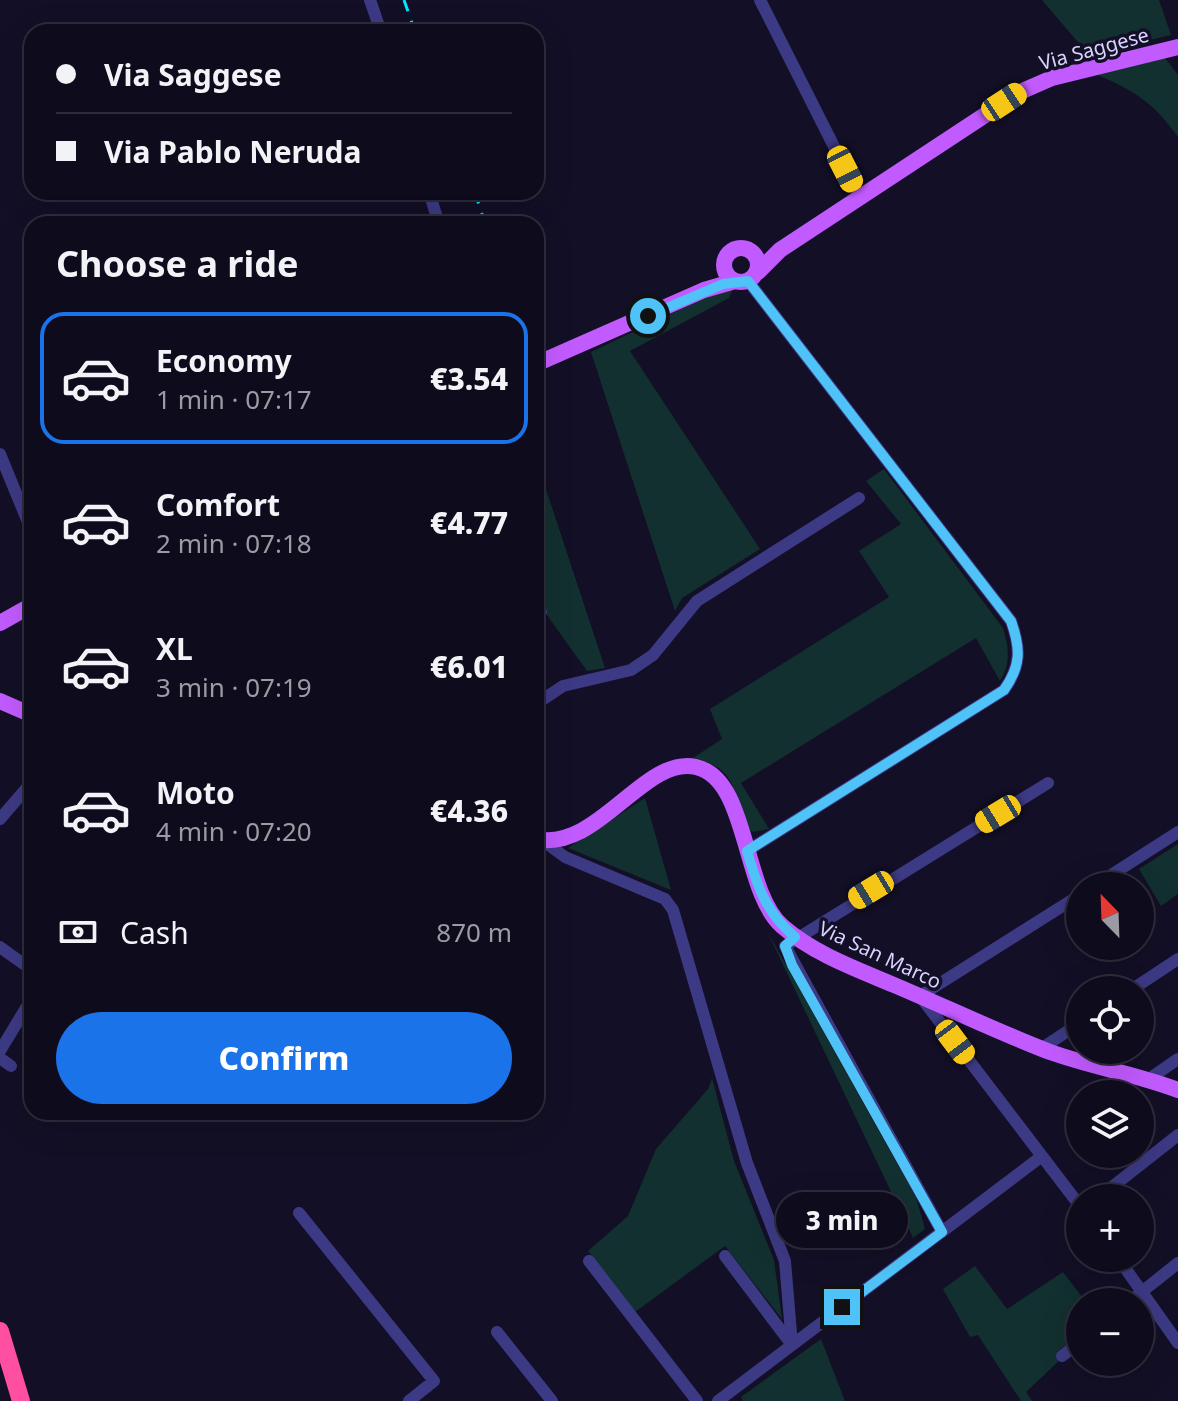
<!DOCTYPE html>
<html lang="en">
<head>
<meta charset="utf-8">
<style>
	body { margin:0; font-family:"Noto Sans",sans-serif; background:#171425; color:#f1f3f6; height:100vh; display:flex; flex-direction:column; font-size:30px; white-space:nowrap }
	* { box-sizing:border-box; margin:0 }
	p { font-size:26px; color:#9b9ba3 }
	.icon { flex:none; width:44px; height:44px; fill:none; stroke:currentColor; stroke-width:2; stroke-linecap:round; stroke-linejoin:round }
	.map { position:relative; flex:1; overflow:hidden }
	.drawer { position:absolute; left:24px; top:216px; width:520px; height:904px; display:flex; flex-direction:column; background:#0e0b1c; border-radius:24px; box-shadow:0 8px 32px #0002,0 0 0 2px #2e2b3b }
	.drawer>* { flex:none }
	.top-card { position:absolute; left:24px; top:24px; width:520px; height:176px; border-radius:24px; box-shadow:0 8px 32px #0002,0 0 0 2px #2e2b3b; display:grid; align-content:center; height:176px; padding:0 32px; background:#0e0b1c }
	.needle { width:52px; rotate:337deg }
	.controls { position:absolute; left:1066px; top:872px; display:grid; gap:16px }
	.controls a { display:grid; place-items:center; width:88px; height:88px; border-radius:50%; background:#0e0b1c; box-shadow:0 8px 32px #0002,0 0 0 2px #2e2b3b; font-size:40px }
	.end { position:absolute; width:36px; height:36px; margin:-18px; border:10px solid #4fc3f7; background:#111; box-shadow:0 0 0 4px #111 }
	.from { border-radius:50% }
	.bubble { position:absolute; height:56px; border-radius:28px; background:#0e0b1c; box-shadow:0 8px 32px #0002,0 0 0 2px #2e2b3b; font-size:26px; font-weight:800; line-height:56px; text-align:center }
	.car { position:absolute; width:24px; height:48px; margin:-24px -12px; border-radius:10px; box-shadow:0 0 6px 2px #0007; background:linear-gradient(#f5c518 24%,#345 0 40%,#f5c518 0 76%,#345 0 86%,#f5c518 0) }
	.top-card b { display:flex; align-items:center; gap:28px; height:76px; font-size:30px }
	.top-card b+b { border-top:2px solid #2e2b3b }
	.top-card i { width:20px; height:20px; background:#f1f3f6 }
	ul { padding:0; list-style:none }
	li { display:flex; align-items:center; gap:24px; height:132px; margin:0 16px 12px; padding:0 16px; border:4px solid transparent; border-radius:24px }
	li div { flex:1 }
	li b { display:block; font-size:30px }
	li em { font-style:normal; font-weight:800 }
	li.on { border-color:#1a73e8 }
	li>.icon { width:72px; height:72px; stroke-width:1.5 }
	h2 { padding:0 32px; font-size:36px; line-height:96px }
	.pay { display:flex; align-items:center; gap:20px; height:88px; padding:0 32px; font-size:30px }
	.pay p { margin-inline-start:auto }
	.primary-button { display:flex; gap:16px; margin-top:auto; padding:16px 32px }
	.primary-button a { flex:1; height:92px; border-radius:48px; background:#1a73e8; color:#fff; font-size:32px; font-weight:800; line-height:92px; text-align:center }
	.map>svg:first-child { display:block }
	.green { fill:#12302f }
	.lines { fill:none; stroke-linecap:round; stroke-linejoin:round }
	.minor { stroke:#3d3a85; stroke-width:12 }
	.major { stroke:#c25bff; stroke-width:16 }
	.highway { stroke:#ff4fa3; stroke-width:18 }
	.rail { stroke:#00e5ff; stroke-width:3; stroke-dasharray:12 10; stroke-linecap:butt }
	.route { stroke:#4fc3f7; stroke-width:10 }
	.labels { text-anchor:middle; stroke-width:7; stroke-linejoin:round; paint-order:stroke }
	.street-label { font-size:20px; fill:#d9d4ff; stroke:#130f26 }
</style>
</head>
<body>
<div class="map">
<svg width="1178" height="1401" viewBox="0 0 1178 1401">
	<rect width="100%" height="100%" fill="#130f26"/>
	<path class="green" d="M1042,0H1159L1171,35L1088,54Z
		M1165,58L1178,75V137C1152,101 1135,91 1095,74Z
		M733,288L729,298L630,351L760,549L682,598L675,611L591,352L721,290Z
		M536,459L605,668L587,671L539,604L536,605Z
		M884,469L1003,628C1009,648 1011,663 1000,681L976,638L741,783L769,829L752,832C727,804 748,770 693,758L722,739L710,709L889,597L859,551L901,524L866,481Z
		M645,798L671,890L568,848Z
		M1178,844V894L1161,906L1139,869Z
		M767,931L916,1197L925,1229L913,1238Z
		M712,1078L734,1161L774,1260L782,1319L725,1246L635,1312L588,1251L628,1216L656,1149L708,1089Z
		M975,1266L1007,1309L1063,1272L1086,1302H1080V1333L1057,1352L1061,1359L1026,1392L1032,1401H1021L978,1335L970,1337L943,1289Z
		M821,1339L845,1401H743L741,1397Z"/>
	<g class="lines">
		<path class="minor" d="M370,0L381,32
			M760,0L860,198
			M429,192L439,224
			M0,454L32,532
			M536,615L541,612
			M536,704L563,686L631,670L653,655L697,601L859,498
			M0,819L32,782
			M542,840L565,857L665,899L673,910L747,1163L785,1261L792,1345
			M747,851L1004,690C1021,666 1021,649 1011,621L748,281
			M1094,886L1178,832
			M1080,895L920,996L1080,1206
			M0,947L32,970
			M1131,990L1178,959
			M1042,1048L1080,1023
			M0,1051L32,998
			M0,1058L11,1066
			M1149,1079L1178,1059
			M1098,1198L1178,1135
			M299,1213L434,1381L409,1401
			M942,1232L785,946L1048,783
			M725,1256L792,1345
			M1118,1258L1178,1343
			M589,1261L697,1401
			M1129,1302L1178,1263
			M497,1332L552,1401
			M1062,1356L1080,1342
			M718,1401L1042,1156"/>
		<path class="major" d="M724 265a17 17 0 1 1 34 0a17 17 0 1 1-34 0Z
			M758,272L780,250L1020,92L1052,78L1178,47
			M536,364L704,290L735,281
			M0,623L32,605
			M0,701L32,715
			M536,839C598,852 644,755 696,767C749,779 742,890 782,926C814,954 856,969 894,985C946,1007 998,1032 1050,1052C1092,1067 1136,1074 1178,1090"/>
		<path class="highway" d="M0,1331L21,1401"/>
		<path class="rail" d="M404,0L415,32
			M475,192L485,224"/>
	</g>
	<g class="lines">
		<path class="route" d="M648,316L723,284L748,281L1011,621C1021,649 1021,666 1004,690L747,851C757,886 766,913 795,937L785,946L792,965L942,1232L842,1307"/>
	</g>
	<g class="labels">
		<g class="street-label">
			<text transform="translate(1094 49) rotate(-15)" y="7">Via Saggese</text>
			<text transform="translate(880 955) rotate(25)" y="7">Via San Marco</text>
		</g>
	</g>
</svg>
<div class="controls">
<a><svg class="needle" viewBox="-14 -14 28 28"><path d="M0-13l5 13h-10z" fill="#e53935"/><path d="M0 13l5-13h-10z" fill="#9b9ba3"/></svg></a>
<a><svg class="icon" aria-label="locate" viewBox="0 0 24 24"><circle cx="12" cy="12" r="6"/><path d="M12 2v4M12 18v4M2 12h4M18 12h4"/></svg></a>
<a><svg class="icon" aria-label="layers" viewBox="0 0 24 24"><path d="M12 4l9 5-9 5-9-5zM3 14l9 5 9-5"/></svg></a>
<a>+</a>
<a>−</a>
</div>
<i class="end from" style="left:648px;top:316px"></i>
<i class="end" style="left:842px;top:1307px"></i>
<div class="bubble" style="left:776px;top:1192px;width:132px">3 min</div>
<i class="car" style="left:1004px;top:102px;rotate:57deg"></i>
<i class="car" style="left:845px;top:169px;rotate:153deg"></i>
<i class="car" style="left:998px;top:814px;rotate:239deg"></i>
<i class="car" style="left:871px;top:890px;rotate:239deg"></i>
<i class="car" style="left:955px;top:1042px;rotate:143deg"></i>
<div class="top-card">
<b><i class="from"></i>Via Saggese</b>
<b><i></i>Via Pablo Neruda</b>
</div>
<section class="drawer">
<h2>Choose a ride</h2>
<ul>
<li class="on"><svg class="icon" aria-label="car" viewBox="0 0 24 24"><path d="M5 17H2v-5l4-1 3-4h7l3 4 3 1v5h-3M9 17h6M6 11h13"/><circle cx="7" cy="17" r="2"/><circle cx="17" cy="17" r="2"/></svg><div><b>Economy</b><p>1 min · 07:17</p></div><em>€3.54</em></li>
<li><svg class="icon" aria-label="car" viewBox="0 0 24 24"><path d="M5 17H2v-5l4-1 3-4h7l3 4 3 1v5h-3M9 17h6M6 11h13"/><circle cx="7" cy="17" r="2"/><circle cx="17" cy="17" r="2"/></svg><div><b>Comfort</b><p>2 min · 07:18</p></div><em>€4.77</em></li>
<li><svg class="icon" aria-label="car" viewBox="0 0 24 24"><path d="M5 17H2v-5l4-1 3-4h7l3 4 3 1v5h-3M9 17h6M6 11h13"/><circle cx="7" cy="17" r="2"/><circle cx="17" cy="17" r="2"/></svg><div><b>XL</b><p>3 min · 07:19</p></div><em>€6.01</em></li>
<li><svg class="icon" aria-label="car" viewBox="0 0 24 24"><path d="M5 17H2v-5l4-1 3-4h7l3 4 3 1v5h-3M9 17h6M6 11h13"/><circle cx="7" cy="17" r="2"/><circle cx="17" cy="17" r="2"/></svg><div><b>Moto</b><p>4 min · 07:20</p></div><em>€4.36</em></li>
</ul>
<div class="pay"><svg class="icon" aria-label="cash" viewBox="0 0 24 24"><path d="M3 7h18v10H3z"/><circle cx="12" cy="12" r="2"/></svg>Cash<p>870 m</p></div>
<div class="primary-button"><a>Confirm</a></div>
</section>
</div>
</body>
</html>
